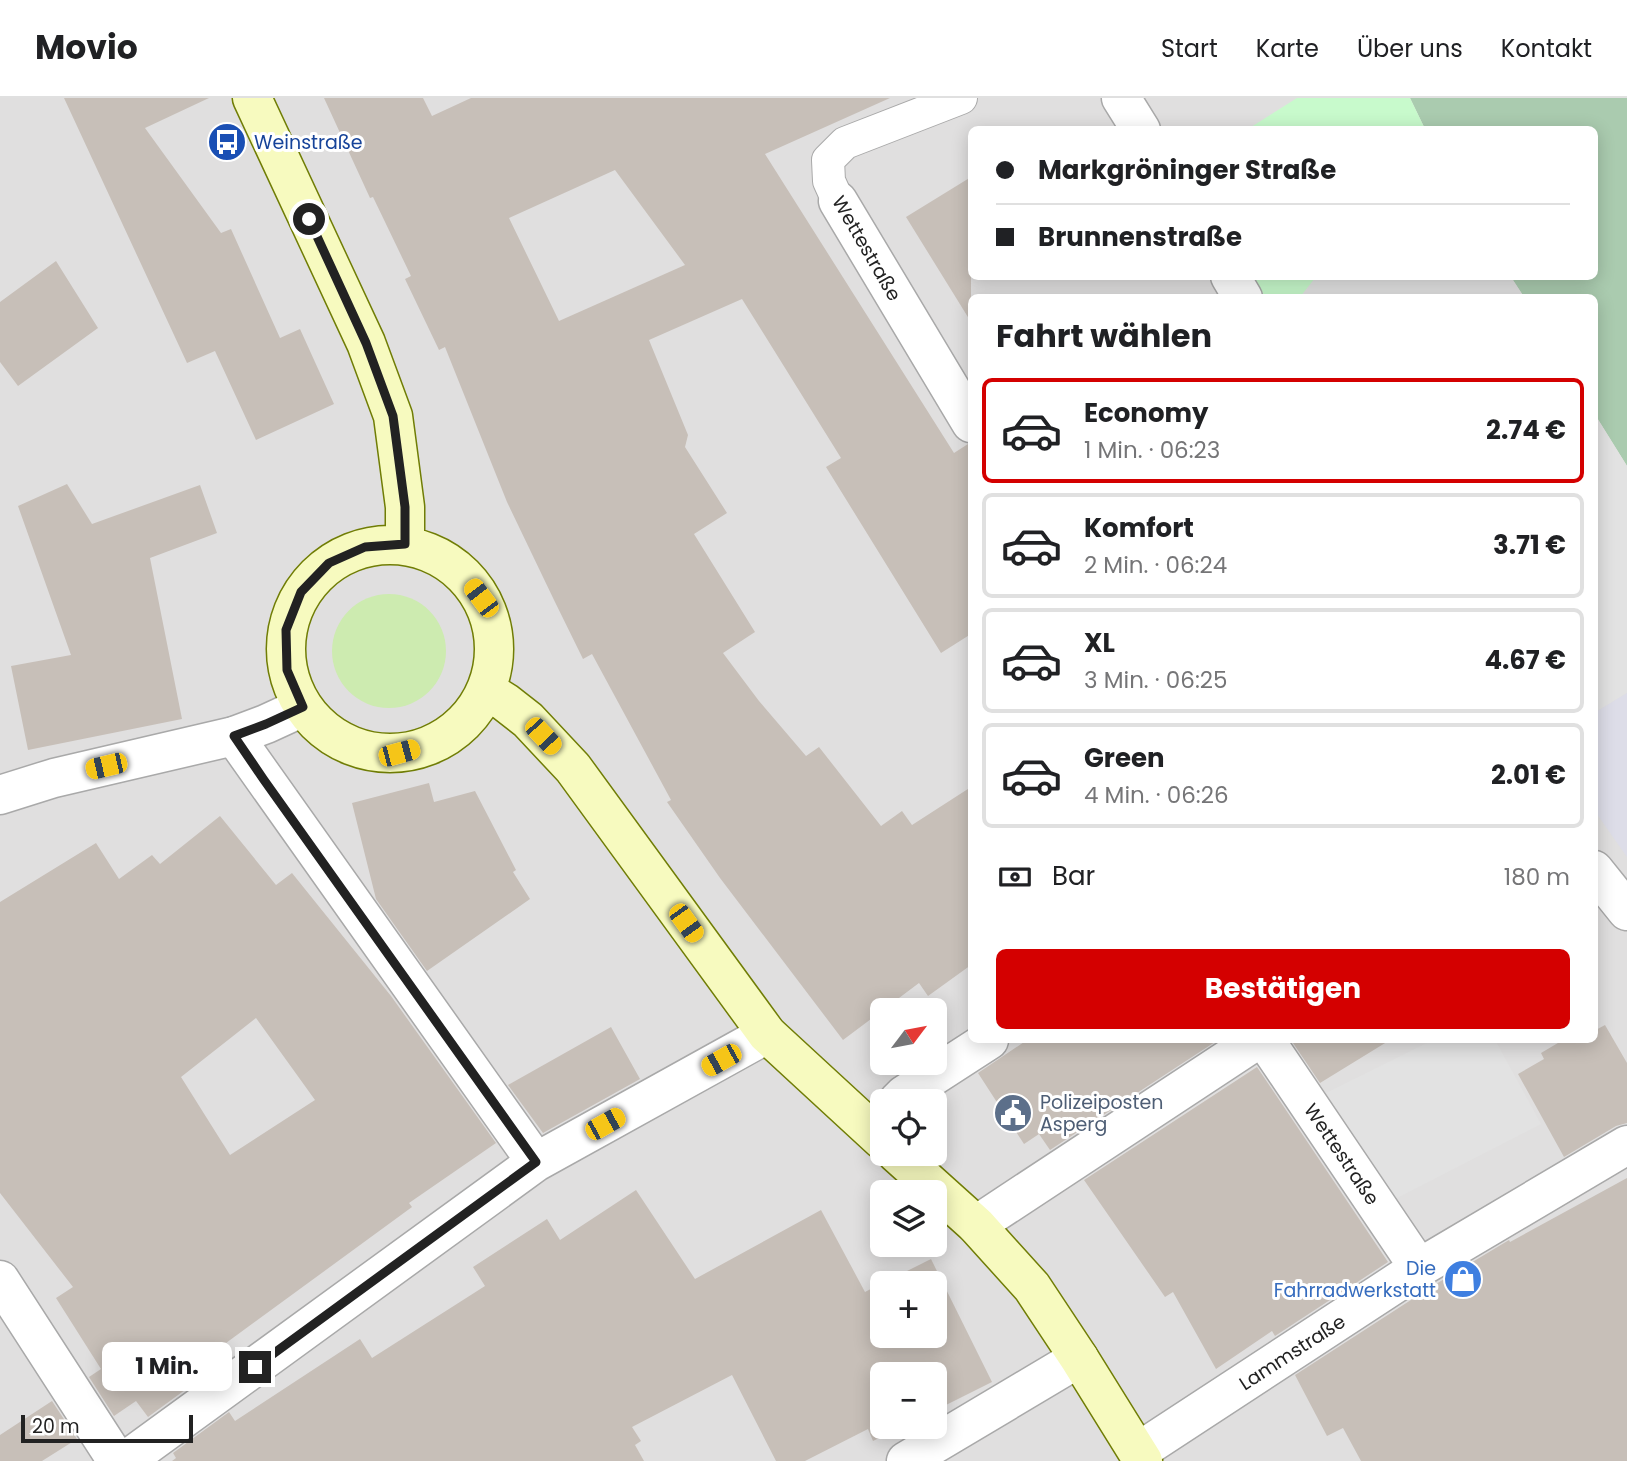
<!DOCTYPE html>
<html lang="de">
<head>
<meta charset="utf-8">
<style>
	body { margin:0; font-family:Poppins,sans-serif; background:#f2f2f2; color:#202124; height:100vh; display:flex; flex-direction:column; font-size:26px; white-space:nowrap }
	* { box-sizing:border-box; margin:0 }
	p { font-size:23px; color:#757577 }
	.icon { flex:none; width:38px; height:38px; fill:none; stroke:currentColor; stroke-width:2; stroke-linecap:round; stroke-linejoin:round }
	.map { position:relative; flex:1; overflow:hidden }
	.side { position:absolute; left:968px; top:196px; width:630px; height:749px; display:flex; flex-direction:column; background:#fff; border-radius:10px; box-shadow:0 4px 18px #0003 }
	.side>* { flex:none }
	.top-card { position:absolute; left:968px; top:28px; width:630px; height:154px; border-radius:10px; box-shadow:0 4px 18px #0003; display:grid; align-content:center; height:154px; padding:0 28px; background:#fff }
	.needle { width:46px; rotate:58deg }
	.buttons { position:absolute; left:870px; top:900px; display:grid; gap:14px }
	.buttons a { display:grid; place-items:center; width:77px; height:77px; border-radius:10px; background:#fff; box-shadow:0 4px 18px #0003; font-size:35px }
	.scale { position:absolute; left:21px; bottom:18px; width:172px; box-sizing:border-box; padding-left:7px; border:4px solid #222; border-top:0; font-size:19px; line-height:24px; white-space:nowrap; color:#222; -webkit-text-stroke:5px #fff; paint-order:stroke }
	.end { position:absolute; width:32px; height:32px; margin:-16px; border:9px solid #222; background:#fff; box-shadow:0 0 0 4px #fff }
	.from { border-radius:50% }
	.bubble { position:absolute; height:49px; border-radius:10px; background:#fff; box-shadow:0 4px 18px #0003; font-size:23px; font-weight:700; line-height:49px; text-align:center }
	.car { position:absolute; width:21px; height:42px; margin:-21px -10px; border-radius:9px; box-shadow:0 0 5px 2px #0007; background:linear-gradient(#f5c518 24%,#345 0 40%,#f5c518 0 76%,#345 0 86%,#f5c518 0) }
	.top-card b { display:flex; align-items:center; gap:24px; height:66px; font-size:26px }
	.top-card b+b { border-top:2px solid #e0e0e0 }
	.top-card i { width:18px; height:18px; background:#202124 }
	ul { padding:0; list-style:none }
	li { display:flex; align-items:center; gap:21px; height:105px; margin:0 14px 10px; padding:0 14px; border:4px solid #e0e0e0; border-radius:10px }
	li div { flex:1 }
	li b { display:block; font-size:26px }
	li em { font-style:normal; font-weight:700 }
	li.active { border-color:#d40000 }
	li>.icon { width:63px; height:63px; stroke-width:1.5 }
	h2 { padding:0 28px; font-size:32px; line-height:84px }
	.pay { display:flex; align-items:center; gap:18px; height:77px; padding:0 28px; font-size:26px }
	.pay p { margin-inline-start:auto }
	.button { display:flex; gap:14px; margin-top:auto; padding:14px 28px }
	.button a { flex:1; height:80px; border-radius:10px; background:#d40000; color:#fff; font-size:28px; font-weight:700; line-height:80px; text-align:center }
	header { display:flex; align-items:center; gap:42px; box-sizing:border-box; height:98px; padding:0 35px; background:#fff; border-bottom:2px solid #e0e0e0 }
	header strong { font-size:33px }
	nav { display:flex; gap:38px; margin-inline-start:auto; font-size:24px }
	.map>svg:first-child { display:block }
	.residential { fill:#e0dfdf; fill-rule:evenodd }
	.grass { fill:#cdebb0 }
	.cemetery { fill:#aacbaf }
	.park { fill:#c8facc }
	.parking { fill:#e2e2e2 }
	.plaza { fill:#dddde8 }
	.building { fill:#c7bfb8; fill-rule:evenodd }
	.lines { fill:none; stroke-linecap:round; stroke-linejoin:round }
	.service-casing { stroke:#a9a9a9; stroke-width:34 }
	.minor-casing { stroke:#a9a9a9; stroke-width:41 }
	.tertiary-casing { stroke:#a9a9a9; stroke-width:41 }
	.secondary-casing { stroke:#707d05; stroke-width:41 }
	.service { stroke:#fff; stroke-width:32 }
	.minor { stroke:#fff; stroke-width:38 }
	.tertiary { stroke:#fff; stroke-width:38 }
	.secondary { stroke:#f7fabf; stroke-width:38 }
	.route { stroke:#222; stroke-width:9 }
	.labels { text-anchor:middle; stroke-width:6; stroke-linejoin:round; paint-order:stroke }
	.transit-label { font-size:19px; fill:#164399; stroke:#fff; text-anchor:start }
	.street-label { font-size:19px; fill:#222; stroke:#fff }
	.service-label { font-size:19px; fill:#4e5e75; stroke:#fff; text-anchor:start }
	.shop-label { font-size:19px; fill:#366cbe; stroke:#fff; text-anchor:end }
</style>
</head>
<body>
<header>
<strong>Movio</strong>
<nav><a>Start</a><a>Karte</a><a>Über uns</a><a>Kontakt</a></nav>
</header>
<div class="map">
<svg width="1627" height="1363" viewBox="0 0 1627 1363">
	<rect width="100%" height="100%" fill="#f2efe9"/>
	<path class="residential" d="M0,0H1410L1425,31L971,32V178H1511L1524,199L971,200V942H1594V315L1627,368V1363H0ZM882,912H934V964H882ZM882,1003H934V1055H882ZM882,1094H934V1146H882ZM882,1185H934V1237H882ZM882,1276H934V1328H882Z"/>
	<path class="grass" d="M332 553a57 57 0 1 1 114 0a57 57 0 1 1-114 0Z"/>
	<path class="cemetery" d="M1410,0H1627V368L1594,315V200L1524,199L1511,179L1594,178V32L1425,31Z"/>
	<path class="park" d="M1297,0H1410L1425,31H1248Z
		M1253,179H1316L1300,200L1265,199Z"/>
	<path class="parking" d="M1316,179H1511L1524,199H1300Z
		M1594,315L1627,368V595L1594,615Z
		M1433,942H1495L1541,1026L1395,1101L1326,995Z"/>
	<path class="plaza" d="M1627,595V759L1594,712V615Z"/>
	<path class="building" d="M64,0H209L145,30L221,135L231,131L280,240L300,231L334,306L256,342L215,253L187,265Z
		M324,0H423L432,18L471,0H890L765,56L954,355L968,346L971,347V536L941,555L826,369L841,360L742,201L649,242L688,337L685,349L727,415L694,436L755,534L723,555L759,603L806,658L819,649L881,728L902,713L912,727L971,689V867L928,898L919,885L843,942L720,780L667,704L671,702L592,556L583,561L554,502L507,404L445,249L439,252L405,181L411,178L373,99L370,100ZM615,72L685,167L559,223L509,120Z
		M971,79V224L906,119Z
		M56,163L98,230L18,288L0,264V204Z
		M67,386L92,426L200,387L217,435L150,460L182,621L28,652L11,568L71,557L18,408Z
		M429,685L434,704L475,693L516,772L513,774L530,801L427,873L376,801L352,705Z
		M220,718L276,787L292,775L391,898L496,1045L409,1105L412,1109L196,1267L204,1278L148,1319L136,1303L114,1318L89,1279L101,1271L56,1200L73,1189L0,1095V804L96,745L119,781L152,757L160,766ZM256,920L315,1002L230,1057L181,979Z
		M1605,927L1627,965V1025L1616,1028L1564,1059L1518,976L1544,961L1541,955L1563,942H1594V933Z
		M611,929L640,981L543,1035L508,987Z
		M1027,942H1218L1050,1052L1039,1036L1024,1046L978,975Z
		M1291,942H1390L1320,985Z
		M1257,969L1388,1164L1275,1238L1272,1233L1216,1271L1173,1194L1165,1199L1084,1082Z
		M1627,1080V1363H1361L1343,1330L1327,1338L1295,1277L1431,1189L1509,1142L1510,1144Z
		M636,1092L695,1181L821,1112L865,1194L882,1185V1237H934V1185H883L931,1161L992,1284L934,1313V1276H882V1328H903L873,1343L868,1331L805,1363H776L732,1277L632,1329L641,1343L635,1347L644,1363H172L176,1360L173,1355L229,1314L235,1323L360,1241L372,1260L485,1188L473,1169L547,1121L560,1142Z
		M52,1303L77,1341L42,1363H0V1337Z"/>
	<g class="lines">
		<defs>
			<path id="service" d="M838,103L829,83L828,62L845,45L961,0"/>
			<path id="minor" d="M1121,0L1141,32
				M838,103L971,325
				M1230,178L1243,200
				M234,638L536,1064
				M1594,772L1627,813
				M1265,942L1419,1170
				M898,1003L904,997L989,942
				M976,1127L1257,942
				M0,1182L117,1363
				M1138,1354L1419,1170L1627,1047
				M125,1363L536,1064L767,936
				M906,1363L1079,1260"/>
			<path id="tertiary" d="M0,697L54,680L234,638L266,626L303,609"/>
			<path id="secondary" d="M252,0L366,245L393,318L405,409V446
				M286 551a104 104 0 1 1 208 0a104 104 0 1 1-208 0Z
				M486,592L505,604L528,622L573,670L767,936L882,1042
				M896,1055L976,1127L1032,1189L1079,1260L1143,1363"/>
		</defs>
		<use href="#service" class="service-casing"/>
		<use href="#minor" class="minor-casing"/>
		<use href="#tertiary" class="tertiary-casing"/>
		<use href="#secondary" class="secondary-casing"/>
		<use href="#service" class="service"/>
		<use href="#minor" class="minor"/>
		<use href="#tertiary" class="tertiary"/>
		<use href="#secondary" class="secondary"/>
	</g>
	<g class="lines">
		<path class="route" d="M255,1269L536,1064L264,682L234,638L266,626L303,609L287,572L286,532L301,494L329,465L365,449L405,446V409L393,318L366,245L309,121"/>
	</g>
	<defs>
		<symbol id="bus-disc" viewBox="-11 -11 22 22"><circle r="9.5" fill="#1a4fb4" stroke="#fff"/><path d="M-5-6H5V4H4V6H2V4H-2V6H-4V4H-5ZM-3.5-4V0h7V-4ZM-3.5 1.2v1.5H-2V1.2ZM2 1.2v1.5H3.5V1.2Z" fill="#fff"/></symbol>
		<symbol id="civic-disc" viewBox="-11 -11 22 22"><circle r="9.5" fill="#5c6f8a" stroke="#fff"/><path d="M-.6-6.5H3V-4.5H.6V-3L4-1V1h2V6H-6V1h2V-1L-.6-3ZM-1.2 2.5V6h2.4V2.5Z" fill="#fff"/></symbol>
		<symbol id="shop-disc" viewBox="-11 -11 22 22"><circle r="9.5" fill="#3f7fe0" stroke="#fff"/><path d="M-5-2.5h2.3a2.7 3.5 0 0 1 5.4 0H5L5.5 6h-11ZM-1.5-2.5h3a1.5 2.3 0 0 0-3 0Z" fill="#fff"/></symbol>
	</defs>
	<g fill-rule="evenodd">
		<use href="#bus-disc" x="205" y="22" width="44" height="44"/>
		<use href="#civic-disc" x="991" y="993" width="44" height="44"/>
		<use href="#shop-disc" x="1441" y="1159" width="44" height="44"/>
	</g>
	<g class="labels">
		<g class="transit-label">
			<text x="254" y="51">Weinstraße</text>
		</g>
		<g class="street-label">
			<text transform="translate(867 150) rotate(60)" y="7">Wettestraße</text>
			<text transform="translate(1342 1056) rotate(56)" y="7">Wettestraße</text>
			<text transform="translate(1292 1254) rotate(-33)" y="7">Lammstraße</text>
		</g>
		<g class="service-label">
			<text x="1040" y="1011">Polizeiposten<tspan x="1040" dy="22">Asperg</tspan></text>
		</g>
		<g class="shop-label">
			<text x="1436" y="1177">Die<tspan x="1436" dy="22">Fahrradwerkstatt</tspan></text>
		</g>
	</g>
</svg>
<div class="buttons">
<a><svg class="needle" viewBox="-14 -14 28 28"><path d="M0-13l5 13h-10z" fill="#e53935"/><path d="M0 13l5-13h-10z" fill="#757577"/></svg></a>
<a><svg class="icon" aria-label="locate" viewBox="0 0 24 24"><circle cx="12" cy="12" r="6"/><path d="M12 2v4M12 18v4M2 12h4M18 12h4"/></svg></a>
<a><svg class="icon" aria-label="layers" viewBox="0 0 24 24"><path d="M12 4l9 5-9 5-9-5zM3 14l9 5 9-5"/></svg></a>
<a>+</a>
<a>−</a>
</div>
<div class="scale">20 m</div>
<i class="end from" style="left:309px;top:121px"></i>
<i class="end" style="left:255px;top:1269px"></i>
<div class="bubble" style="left:102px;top:1244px;width:130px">1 Min.</div>
<i class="car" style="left:481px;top:500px;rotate:323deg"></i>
<i class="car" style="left:543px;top:638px;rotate:137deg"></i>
<i class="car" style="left:399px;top:655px;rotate:75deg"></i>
<i class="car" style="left:106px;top:668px;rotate:257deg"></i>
<i class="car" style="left:686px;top:825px;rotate:144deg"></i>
<i class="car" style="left:721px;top:962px;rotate:241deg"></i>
<i class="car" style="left:605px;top:1026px;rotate:61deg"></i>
<div class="top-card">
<b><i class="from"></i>Markgröninger Straße</b>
<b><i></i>Brunnenstraße</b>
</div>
<section class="side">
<h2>Fahrt wählen</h2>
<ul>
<li class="active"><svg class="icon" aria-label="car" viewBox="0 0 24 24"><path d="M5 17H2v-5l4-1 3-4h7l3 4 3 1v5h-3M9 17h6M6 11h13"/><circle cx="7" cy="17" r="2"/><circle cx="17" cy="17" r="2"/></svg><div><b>Economy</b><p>1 Min. · 06:23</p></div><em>2.74 €</em></li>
<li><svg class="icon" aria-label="car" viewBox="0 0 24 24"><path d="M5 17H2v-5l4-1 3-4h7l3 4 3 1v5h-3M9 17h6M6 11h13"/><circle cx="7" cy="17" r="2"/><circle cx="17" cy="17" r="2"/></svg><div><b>Komfort</b><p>2 Min. · 06:24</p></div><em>3.71 €</em></li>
<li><svg class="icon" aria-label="car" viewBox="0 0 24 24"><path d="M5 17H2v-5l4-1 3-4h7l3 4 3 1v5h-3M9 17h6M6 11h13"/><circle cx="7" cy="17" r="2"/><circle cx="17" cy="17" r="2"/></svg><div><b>XL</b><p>3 Min. · 06:25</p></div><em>4.67 €</em></li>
<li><svg class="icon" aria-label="car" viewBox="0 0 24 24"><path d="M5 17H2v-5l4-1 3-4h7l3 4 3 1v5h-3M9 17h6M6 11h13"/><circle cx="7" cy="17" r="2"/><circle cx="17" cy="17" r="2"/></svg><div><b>Green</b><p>4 Min. · 06:26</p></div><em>2.01 €</em></li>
</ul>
<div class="pay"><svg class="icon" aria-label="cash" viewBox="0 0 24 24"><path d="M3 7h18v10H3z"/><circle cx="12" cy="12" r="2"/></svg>Bar<p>180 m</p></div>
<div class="button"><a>Bestätigen</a></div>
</section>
</div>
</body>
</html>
